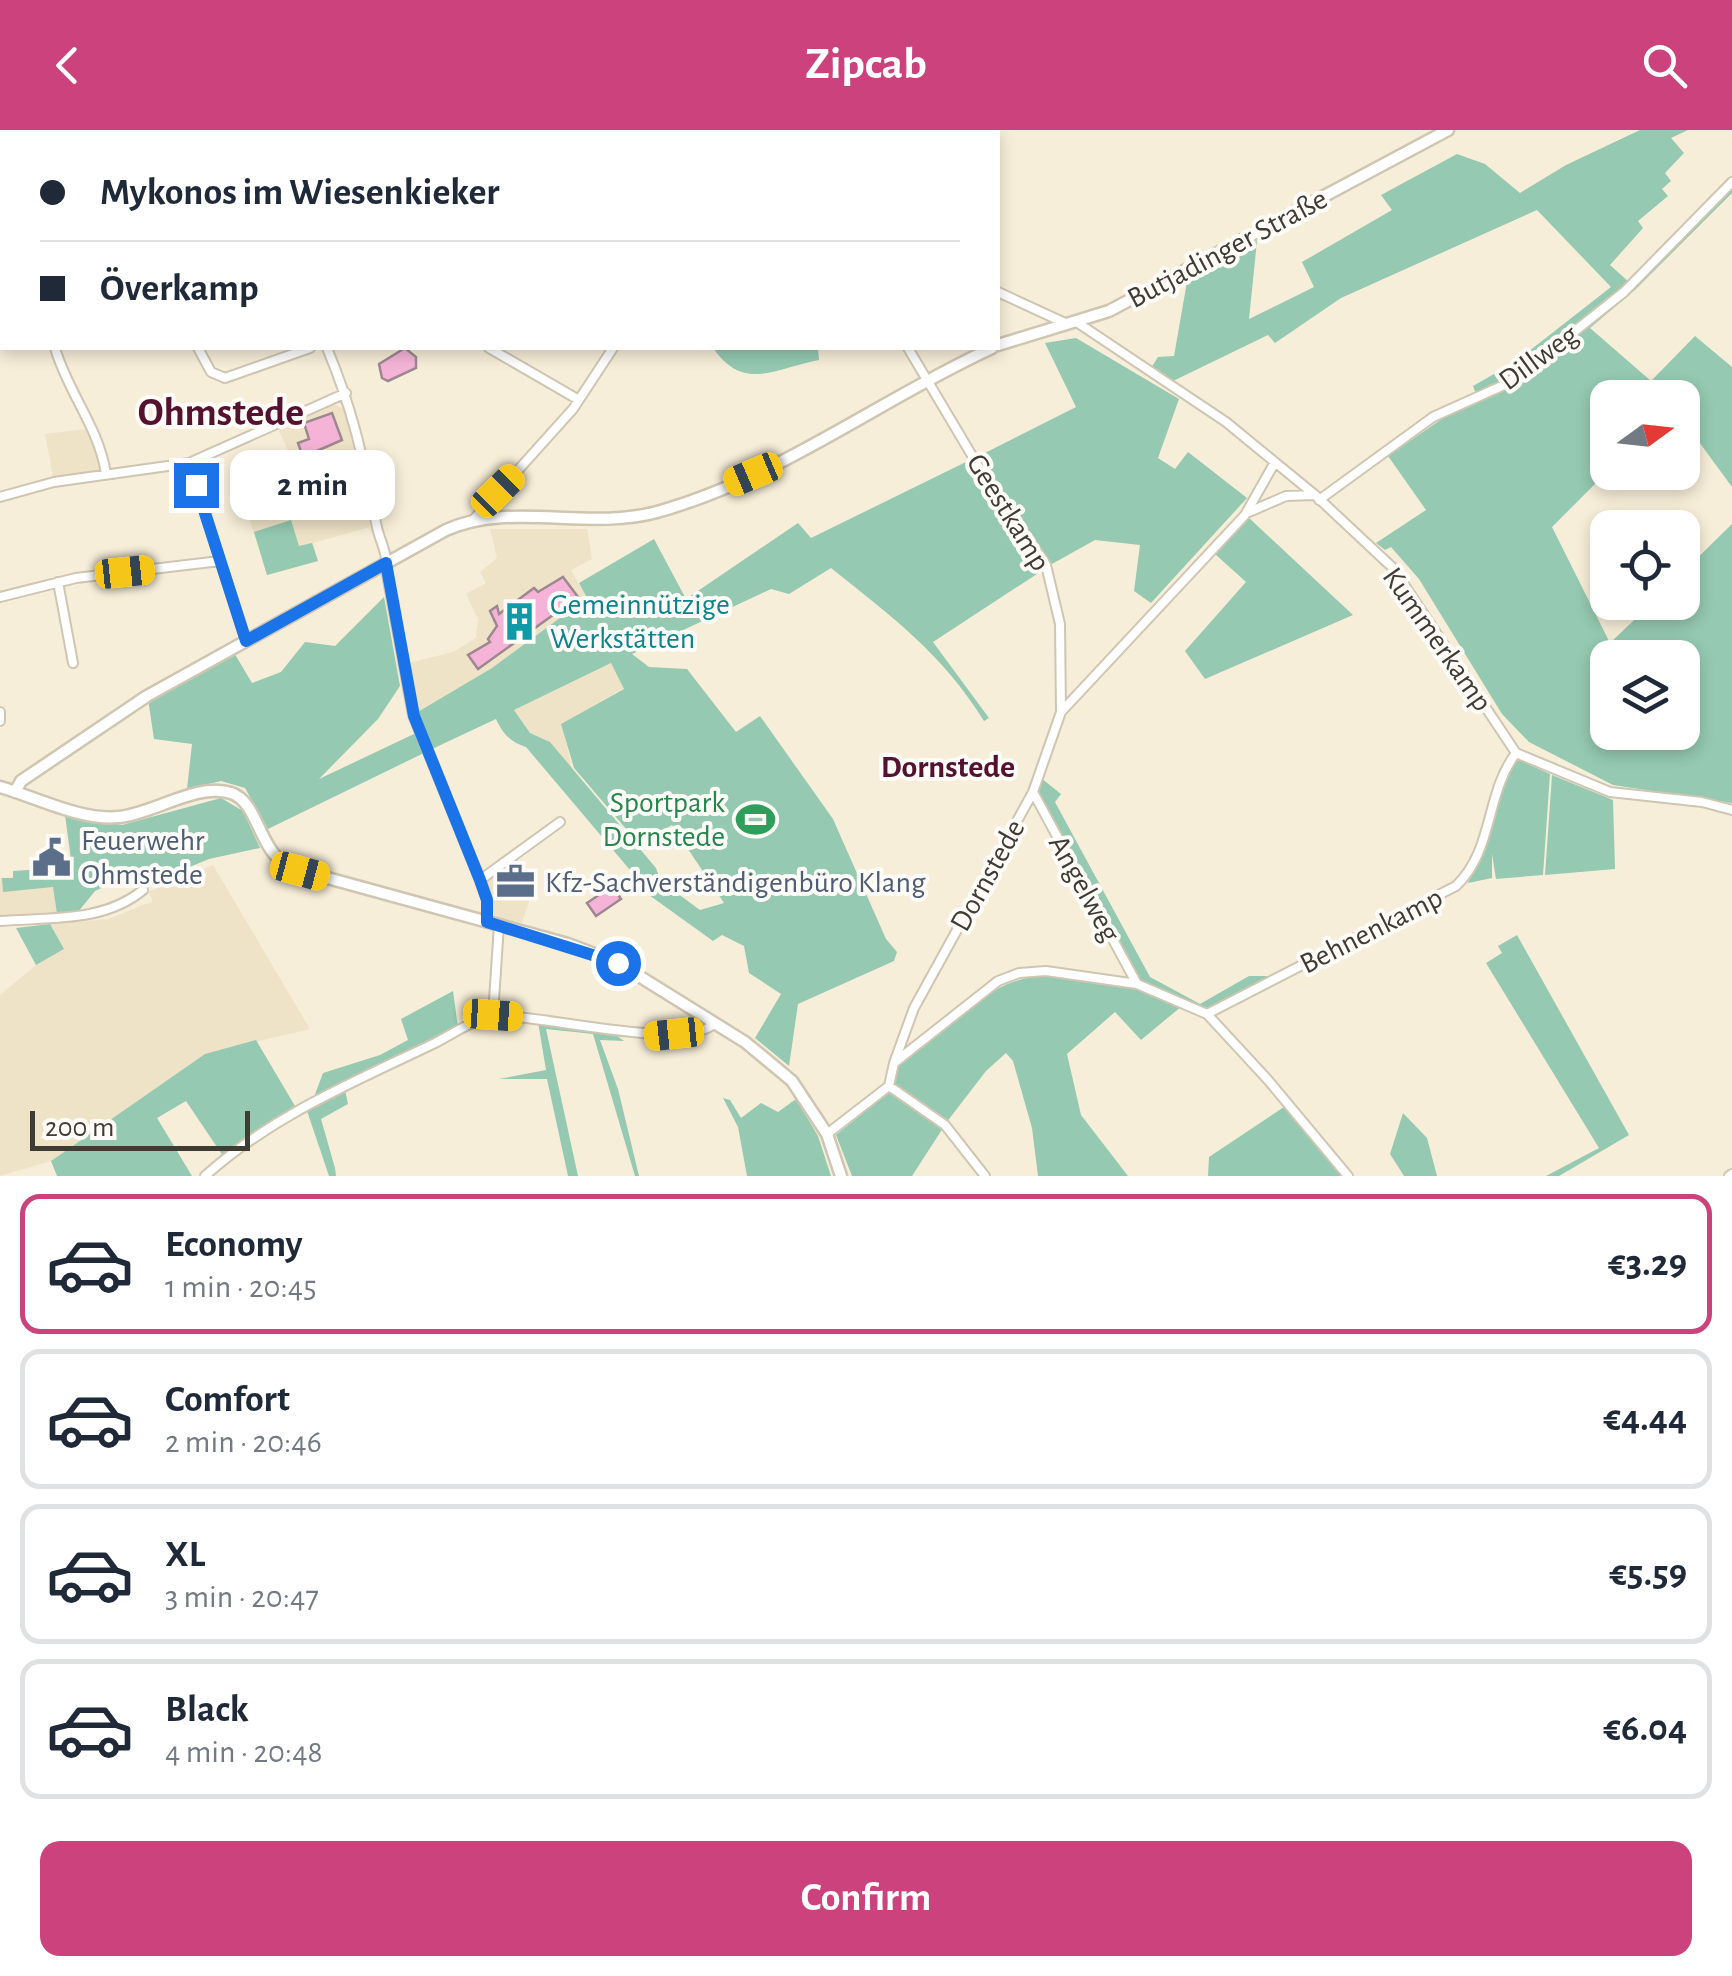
<!DOCTYPE html>
<html lang="en">
<head>
<meta charset="utf-8">
<style>
	body { margin:0; font-family:"Alegreya Sans",sans-serif; background:#f6f6f7; color:#1f2937; height:100vh; display:flex; flex-direction:column; font-size:38px; white-space:nowrap }
	* { box-sizing:border-box; margin:0 }
	p { font-size:32px; color:#747a83 }
	.icon { flex:none; width:55px; height:55px; fill:none; stroke:currentColor; stroke-width:2; stroke-linecap:round; stroke-linejoin:round }
	.map { position:relative; height:1046px; overflow:hidden }
	.details { display:flex; flex-direction:column; background:#fff; flex:1 }
	.details>* { flex:none }
	.banner { position:absolute; left:0px; top:0px; width:1000px; height:220px; box-shadow:0 5px 15px #0003; display:grid; align-content:center; height:220px; padding:0 40px; background:#fff }
	.needle { width:65px; rotate:75deg }
	.buttons { position:absolute; left:1590px; top:250px; display:grid; gap:20px }
	.buttons a { display:grid; place-items:center; width:110px; height:110px; border-radius:20px; background:#fff; box-shadow:0 5px 15px #0003; font-size:50px }
	.scale { position:absolute; left:30px; bottom:25px; width:220px; box-sizing:border-box; padding-left:10px; border:5px solid #3f3c34; border-top:0; font-size:28px; line-height:35px; white-space:nowrap; color:#3f3c34; -webkit-text-stroke:8px #fefcf8; paint-order:stroke }
	.end { position:absolute; width:45px; height:45px; margin:-22px; border:12px solid #1a73e8; background:#fff; box-shadow:0 0 0 5px #fff }
	.from { border-radius:50% }
	.bubble { position:absolute; height:70px; border-radius:20px; background:#fff; box-shadow:0 5px 15px #0003; font-size:32px; font-weight:700; line-height:70px; text-align:center }
	.car { position:absolute; width:30px; height:60px; margin:-30px -15px; border-radius:12px; box-shadow:0 0 8px 2px #0007; background:linear-gradient(#f5c518 24%,#345 0 40%,#f5c518 0 76%,#345 0 86%,#f5c518 0) }
	.banner b { display:flex; align-items:center; gap:35px; height:95px; font-size:38px }
	.banner b+b { border-top:2px solid #e0e1e3 }
	.banner i { width:25px; height:25px; background:#1f2937 }
	ul { padding:18px 0 0; list-style:none }
	li { display:flex; align-items:center; gap:30px; height:140px; margin:0 20px 15px; padding:0 20px; border:5px solid #e0e1e3; border-radius:20px }
	li div { flex:1 }
	li b { display:block; font-size:38px }
	li em { font-style:normal; font-weight:700 }
	li.active { border-color:#cb427c }
	li>.icon { width:90px; height:90px; stroke-width:1.5 }
	.action { display:flex; gap:20px; margin-top:auto; padding:20px 40px }
	.action a { flex:1; height:115px; border-radius:20px; background:#cb427c; color:#fff; font-size:40px; font-weight:700; line-height:115px; text-align:center }
	header { display:flex; justify-content:space-between; align-items:center; height:130px; padding:0 40px; background:#cb427c; color:#fff; font-size:45px; font-weight:700 }
	.map>svg:first-child { display:block }
	.built { fill:#eee3c7 }
	.green { fill:#95c9b1; fill-rule:evenodd }
	.building { fill:#f5b4d7; stroke:#9d8892; stroke-width:2.5 }
	.lines { fill:none; stroke-linecap:round; stroke-linejoin:round }
	.street-casing { stroke:#cec6b2; stroke-width:12 }
	.secondary-casing { stroke:#cec6b2; stroke-width:15 }
	.street { stroke:#fff; stroke-width:8 }
	.secondary { stroke:#fff; stroke-width:10 }
	.route { stroke:#1a73e8; stroke-width:12 }
	.labels { text-anchor:middle; stroke-width:8; stroke-linejoin:round; paint-order:stroke }
	.street-label { font-size:30px; fill:#3f3c34; stroke:#fefcf8 }
	.culture-label { font-size:30px; fill:#0d838f; stroke:#fefcf8; text-anchor:start }
	.leisure-label { font-size:30px; fill:#27864d; stroke:#fefcf8; text-anchor:end }
	.service-label { font-size:30px; fill:#4e5e75; stroke:#fefcf8; text-anchor:start }
	.neighbourhood-label { font-size:32px; font-weight:bold; fill:#54122f; stroke:#fefcf8 }
	.district-label { font-size:40px; font-weight:bold; fill:#54122f; stroke:#fefcf8 }
</style>
</head>
<body>
<header><svg class="icon" aria-label="back" viewBox="0 0 24 24"><path d="M15 5l-7 7 7 7"/></svg>Zipcab<svg class="icon" aria-label="search" viewBox="0 0 24 24"><circle cx="10" cy="10" r="6"/><path d="M15 15l6 6"/></svg></header>
<div class="map">
<svg width="1732" height="1046" viewBox="0 0 1732 1046">
	<rect width="100%" height="100%" fill="#f7eed9"/>
	<path class="built" d="M333,274L345,279L370,397L313,413L318,431L267,445L237,349L290,325L278,298Z
		M94,298L106,344L54,352L45,304Z
		M490,399H587L592,429L571,440L587,468L492,538L416,583L405,534L453,522L476,508L478,489L466,464L486,453L480,442L497,428Z
		M611,533L624,558L562,594L572,639L550,612L530,603L514,580Z
		M510,731L532,762L522,793L495,787L485,749Z
		M213,735L310,899L205,924L51,1031L0,1046V865L36,835L63,820L50,794L109,789L153,771L148,762Z
		M52,746L57,784L0,788V748Z"/>
	<path class="green" d="M1640,0H1688L1671,8L1684,23L1665,43L1671,51L1662,59L1668,66L1638,91L1643,98L1610,135L1630,153L1732,46V63L1636,159L1590,198L1651,251L1695,206L1732,237V357L1683,290L1682,268H1608L1607,342L1552,397L1610,513L1652,473L1682,472L1683,442L1732,394V673L1613,655L1529,612L1502,584L1419,449L1391,417L1385,420L1376,413L1426,380L1388,326L1452,282L1479,271L1473,256L1515,232L1611,157L1537,80L1341,168L1275,213L1268,205L1171,252L1151,238L1158,227L1174,226L1188,146L1257,111L1249,189L1314,157L1302,132L1392,80L1381,65L1457,24L1485,34L1520,63L1566,35ZM1608,528H1682V602H1608Z
		M1076,208L1179,269L1158,328L1175,339L1188,322L1247,368L1151,473L1134,461L1140,415L1095,410L1052,434L977,327L1076,277L1045,213Z
		M713,218H818L819,230C773,239 744,262 713,218Z
		M970,330L1043,440L933,512L989,588L984,591C942,523 892,487 831,438L789,464L771,459L632,524L649,537L687,539L736,602L760,586L833,689L886,809L897,822L894,831L798,874L789,936L755,908L781,864L749,843L744,816L722,805L713,811L649,765L666,755L700,780L724,773L672,695L639,714L574,638L561,594L624,559L611,533L514,580L530,603L550,612L656,738L659,747L651,753L630,740L526,617C510,612 503,604 496,589L432,619L416,583L492,538L587,468L579,453L654,409L686,469L798,393L811,408Z
		M1248,387L1353,485L1205,549L1185,521L1246,452L1215,424Z
		M291,390L299,416L312,413L318,431L267,445L254,402Z
		M384,467L400,556L378,589L319,649L416,603L426,622L268,699L245,658L221,651L187,659L192,614L154,609L148,569L233,521L252,553L281,542L305,512L335,516Z
		M1517,629L1550,644L1543,745L1496,749L1492,724V748L1468,753L1490,706L1500,653Z
		M1552,645L1613,670L1615,739L1545,745Z
		M1041,648L1061,664L1055,672L1150,847L1200,874L1249,846H1272L1207,882L1140,853L1035,663Z
		M221,668L243,681L260,718L209,729L143,756L130,745L95,761L78,782L57,784L53,757L3,762L2,748H13V741L72,737L65,685L122,695Z
		M50,794L64,819L36,835L16,798Z
		M1517,805L1629,1005L1559,1046H1546L1599,1018L1486,833L1502,823L1498,816Z
		M1048,845L1138,857L1182,876L1141,910L1115,882L1067,924L1081,985L1128,1046H1038L1032,998L1013,931L1006,923L986,941L946,993L893,956L897,934C952,902 982,848 1048,845Z
		M453,861L458,897L314,967L323,943L380,925L408,910L401,889Z
		M538,892L612,902L624,911L600,910L618,959L639,1046H635L593,904L546,899L578,1046H568L547,949H499L546,940Z
		M256,910L295,976L223,1026L186,971L157,988L192,1046H57L51,1031L205,924Z
		M345,960L348,974L321,989L335,1038L336,1046H329L306,978Z
		M890,961L943,998L912,1046H852L836,1005Z
		M723,968L730,970L741,988L761,973L778,982L796,969L818,1006L831,1046H747L738,997Z
		M1284,977L1342,1046H1208L1209,1027Z
		M1403,983L1427,1008L1437,1046H1404L1390,1024Z"/>
	<path class="building" d="M405,218L416,227V238L388,251L382,248L379,234Z
		M332,283L342,310L303,327L298,313L309,309L304,293Z
		M563,447L578,467L478,539L468,525L490,512L488,509L497,496L490,481L497,476L499,484L534,458L538,462Z
		M612,756L621,769L596,786L587,773Z"/>
	<g class="lines">
		<defs>
			<path id="street" d="M331,0L337,2
				M450,0L452,2
				M534,0L536,2
				M720,0L721,2
				M247,2V0
				M383,2L385,0
				M587,2V0
				M881,2L883,0
				M0,155L2,154
				M998,162L1065,193
				M1078,193L1226,292L1315,365L1393,438L1516,623L1610,662L1702,672L1732,680
				M55,218C68,263 99,297 106,344
				M198,218L211,242L225,248L310,218
				M327,218C354,283 362,325 376,393C379,410 388,422 386,439L413,585L480,750L487,770V792
				M489,218L579,270
				M908,218L980,339L1046,435L1060,494L1061,582
				M189,333L246,511
				M0,367L54,352L189,333L346,263
				M1319,370L1433,287L1504,255L1541,228L1624,162L1732,52
				M1249,382L1286,366L1315,365
				M474,389L573,279L613,218
				M58,452L73,533
				M0,467L76,448L220,431
				M0,582V591
				M1033,662L1137,854
				M480,750L560,692
				M0,791C49,787 103,793 143,760
				M1207,884L1456,756C1494,720 1485,664 1516,623
				M493,885L499,795
				M894,933L914,878L1033,662L1061,582L1245,385L1275,332
				M889,956L945,995L985,1046
				M827,1004L889,956L894,933L998,851L1019,843L1046,841L1137,854L1207,884L1268,950L1348,1046
				M205,1046C273,985 354,952 435,913C453,904 478,886 498,886C544,885 686,922 715,893
				M1729,1046L1732,1044"/>
			<path id="secondary" d="M998,215L1109,181L1448,0
				M0,657C36,667 81,691 119,687C153,684 197,652 231,663C259,672 258,722 291,738L568,814L618,833L745,912L792,951L827,1004L841,1046
				M15,662L21,651L147,566L446,400C510,371 588,401 657,382C779,348 879,270 992,218"/>
		</defs>
		<use href="#street" class="street-casing"/>
		<use href="#secondary" class="secondary-casing"/>
		<use href="#street" class="street"/>
		<use href="#secondary" class="secondary"/>
	</g>
	<g class="lines">
		<path class="route" d="M196,355L246,511L386,433L414,586L480,750L487,770V792L618,833"/>
	</g>
	<defs>
		<symbol id="building-bare" viewBox="-9 -9 18 18"><path d="M-4-6H4V6H1V3H-1V6H-4ZM-2.5-4.3h1.7v1.8h-1.7ZM.8-4.3h1.7v1.8H.8ZM-2.5-1h1.7V.8h-1.7ZM.8-1h1.7V.8H.8Z" fill="#0f9aa8" stroke="#fefcf8" stroke-width="2.5" paint-order="stroke"/></symbol>
		<symbol id="stadium-bare" viewBox="-9 -9 18 18"><path d="M0-5a6.5 5 0 1 0 0 10a6.5 5 0 1 0 0-10ZM-3.5-1.8h7v3.6h-7Z" fill="#2e9e5b" stroke="#fefcf8" stroke-width="2.5" paint-order="stroke"/></symbol>
		<symbol id="civic-bare" viewBox="-9 -9 18 18"><path d="M-.6-6.5H3V-4.5H.6V-3L4-1V1h2V6H-6V1h2V-1L-.6-3ZM-1.2 2.5V6h2.4V2.5Z" fill="#5c6f8a" stroke="#fefcf8" stroke-width="2.5" paint-order="stroke"/></symbol>
		<symbol id="office-bare" viewBox="-9 -9 18 18"><path d="M-6-3h4V-5.5h4V-3h4V5H-6ZM-1-4.5V-3h2v-1.5ZM-6 0V1H6V0Z" fill="#5c6f8a" stroke="#fefcf8" stroke-width="2.5" paint-order="stroke"/></symbol>
	</defs>
	<g fill-rule="evenodd">
		<use href="#building-bare" x="492" y="464" width="55" height="55"/>
		<use href="#stadium-bare" x="728" y="662" width="55" height="55"/>
		<use href="#civic-bare" x="24" y="700" width="55" height="55"/>
		<use href="#office-bare" x="488" y="724" width="55" height="55"/>
	</g>
	<g class="labels">
		<g class="street-label">
			<text transform="translate(1227 118) rotate(-28)" y="10">Butjadinger Straße</text>
			<text transform="translate(1538 227) rotate(-36)" y="10">Dillweg</text>
			<text transform="translate(1009 382) rotate(58)" y="10">Geestkamp</text>
			<text transform="translate(1438 509) rotate(55)" y="10">Kummerkamp</text>
			<text transform="translate(987 745) rotate(-61)" y="10">Dornstede</text>
			<text transform="translate(1085 758) rotate(61)" y="10">Angelweg</text>
			<text transform="translate(1371 800) rotate(-27)" y="10">Behnenkamp</text>
		</g>
		<g class="culture-label">
			<text x="550" y="484">Gemeinnützige<tspan x="550" dy="34">Werkstätten</tspan></text>
		</g>
		<g class="leisure-label">
			<text x="725" y="682">Sportpark<tspan x="725" dy="34">Dornstede</tspan></text>
		</g>
		<g class="service-label">
			<text x="81" y="720">Feuerwehr<tspan x="81" dy="34">Ohmstede</tspan></text>
			<text x="545" y="762">Kfz-Sachverständigenbüro Klang</text>
		</g>
		<g class="neighbourhood-label">
			<text x="948" y="647">Dornstede</text>
		</g>
		<g class="district-label">
			<text x="221" y="295">Ohmstede</text>
		</g>
	</g>
</svg>
<div class="buttons">
<a><svg class="needle" viewBox="-14 -14 28 28"><path d="M0-13l5 13h-10z" fill="#e53935"/><path d="M0 13l5-13h-10z" fill="#747a83"/></svg></a>
<a><svg class="icon" aria-label="locate" viewBox="0 0 24 24"><circle cx="12" cy="12" r="6"/><path d="M12 2v4M12 18v4M2 12h4M18 12h4"/></svg></a>
<a><svg class="icon" aria-label="layers" viewBox="0 0 24 24"><path d="M12 4l9 5-9 5-9-5zM3 14l9 5 9-5"/></svg></a>
</div>
<div class="scale">200 m</div>
<i class="end from" style="left:618px;top:833px"></i>
<i class="end" style="left:196px;top:355px"></i>
<div class="bubble" style="left:230px;top:320px;width:165px">2 min</div>
<i class="car" style="left:753px;top:344px;rotate:247deg"></i>
<i class="car" style="left:498px;top:361px;rotate:45deg"></i>
<i class="car" style="left:125px;top:442px;rotate:84deg"></i>
<i class="car" style="left:300px;top:741px;rotate:105deg"></i>
<i class="car" style="left:493px;top:885px;rotate:94deg"></i>
<i class="car" style="left:674px;top:904px;rotate:264deg"></i>
<div class="banner">
<b><i class="from"></i>Mykonos im Wiesenkieker</b>
<b><i></i>Överkamp</b>
</div>
</div>
<section class="details">
<ul>
<li class="active"><svg class="icon" aria-label="car" viewBox="0 0 24 24"><path d="M5 17H2v-5l4-1 3-4h7l3 4 3 1v5h-3M9 17h6M6 11h13"/><circle cx="7" cy="17" r="2"/><circle cx="17" cy="17" r="2"/></svg><div><b>Economy</b><p>1 min · 20:45</p></div><em>€3.29</em></li>
<li><svg class="icon" aria-label="car" viewBox="0 0 24 24"><path d="M5 17H2v-5l4-1 3-4h7l3 4 3 1v5h-3M9 17h6M6 11h13"/><circle cx="7" cy="17" r="2"/><circle cx="17" cy="17" r="2"/></svg><div><b>Comfort</b><p>2 min · 20:46</p></div><em>€4.44</em></li>
<li><svg class="icon" aria-label="car" viewBox="0 0 24 24"><path d="M5 17H2v-5l4-1 3-4h7l3 4 3 1v5h-3M9 17h6M6 11h13"/><circle cx="7" cy="17" r="2"/><circle cx="17" cy="17" r="2"/></svg><div><b>XL</b><p>3 min · 20:47</p></div><em>€5.59</em></li>
<li><svg class="icon" aria-label="car" viewBox="0 0 24 24"><path d="M5 17H2v-5l4-1 3-4h7l3 4 3 1v5h-3M9 17h6M6 11h13"/><circle cx="7" cy="17" r="2"/><circle cx="17" cy="17" r="2"/></svg><div><b>Black</b><p>4 min · 20:48</p></div><em>€6.04</em></li>
</ul>
<div class="action"><a>Confirm</a></div>
</section>
</body>
</html>
